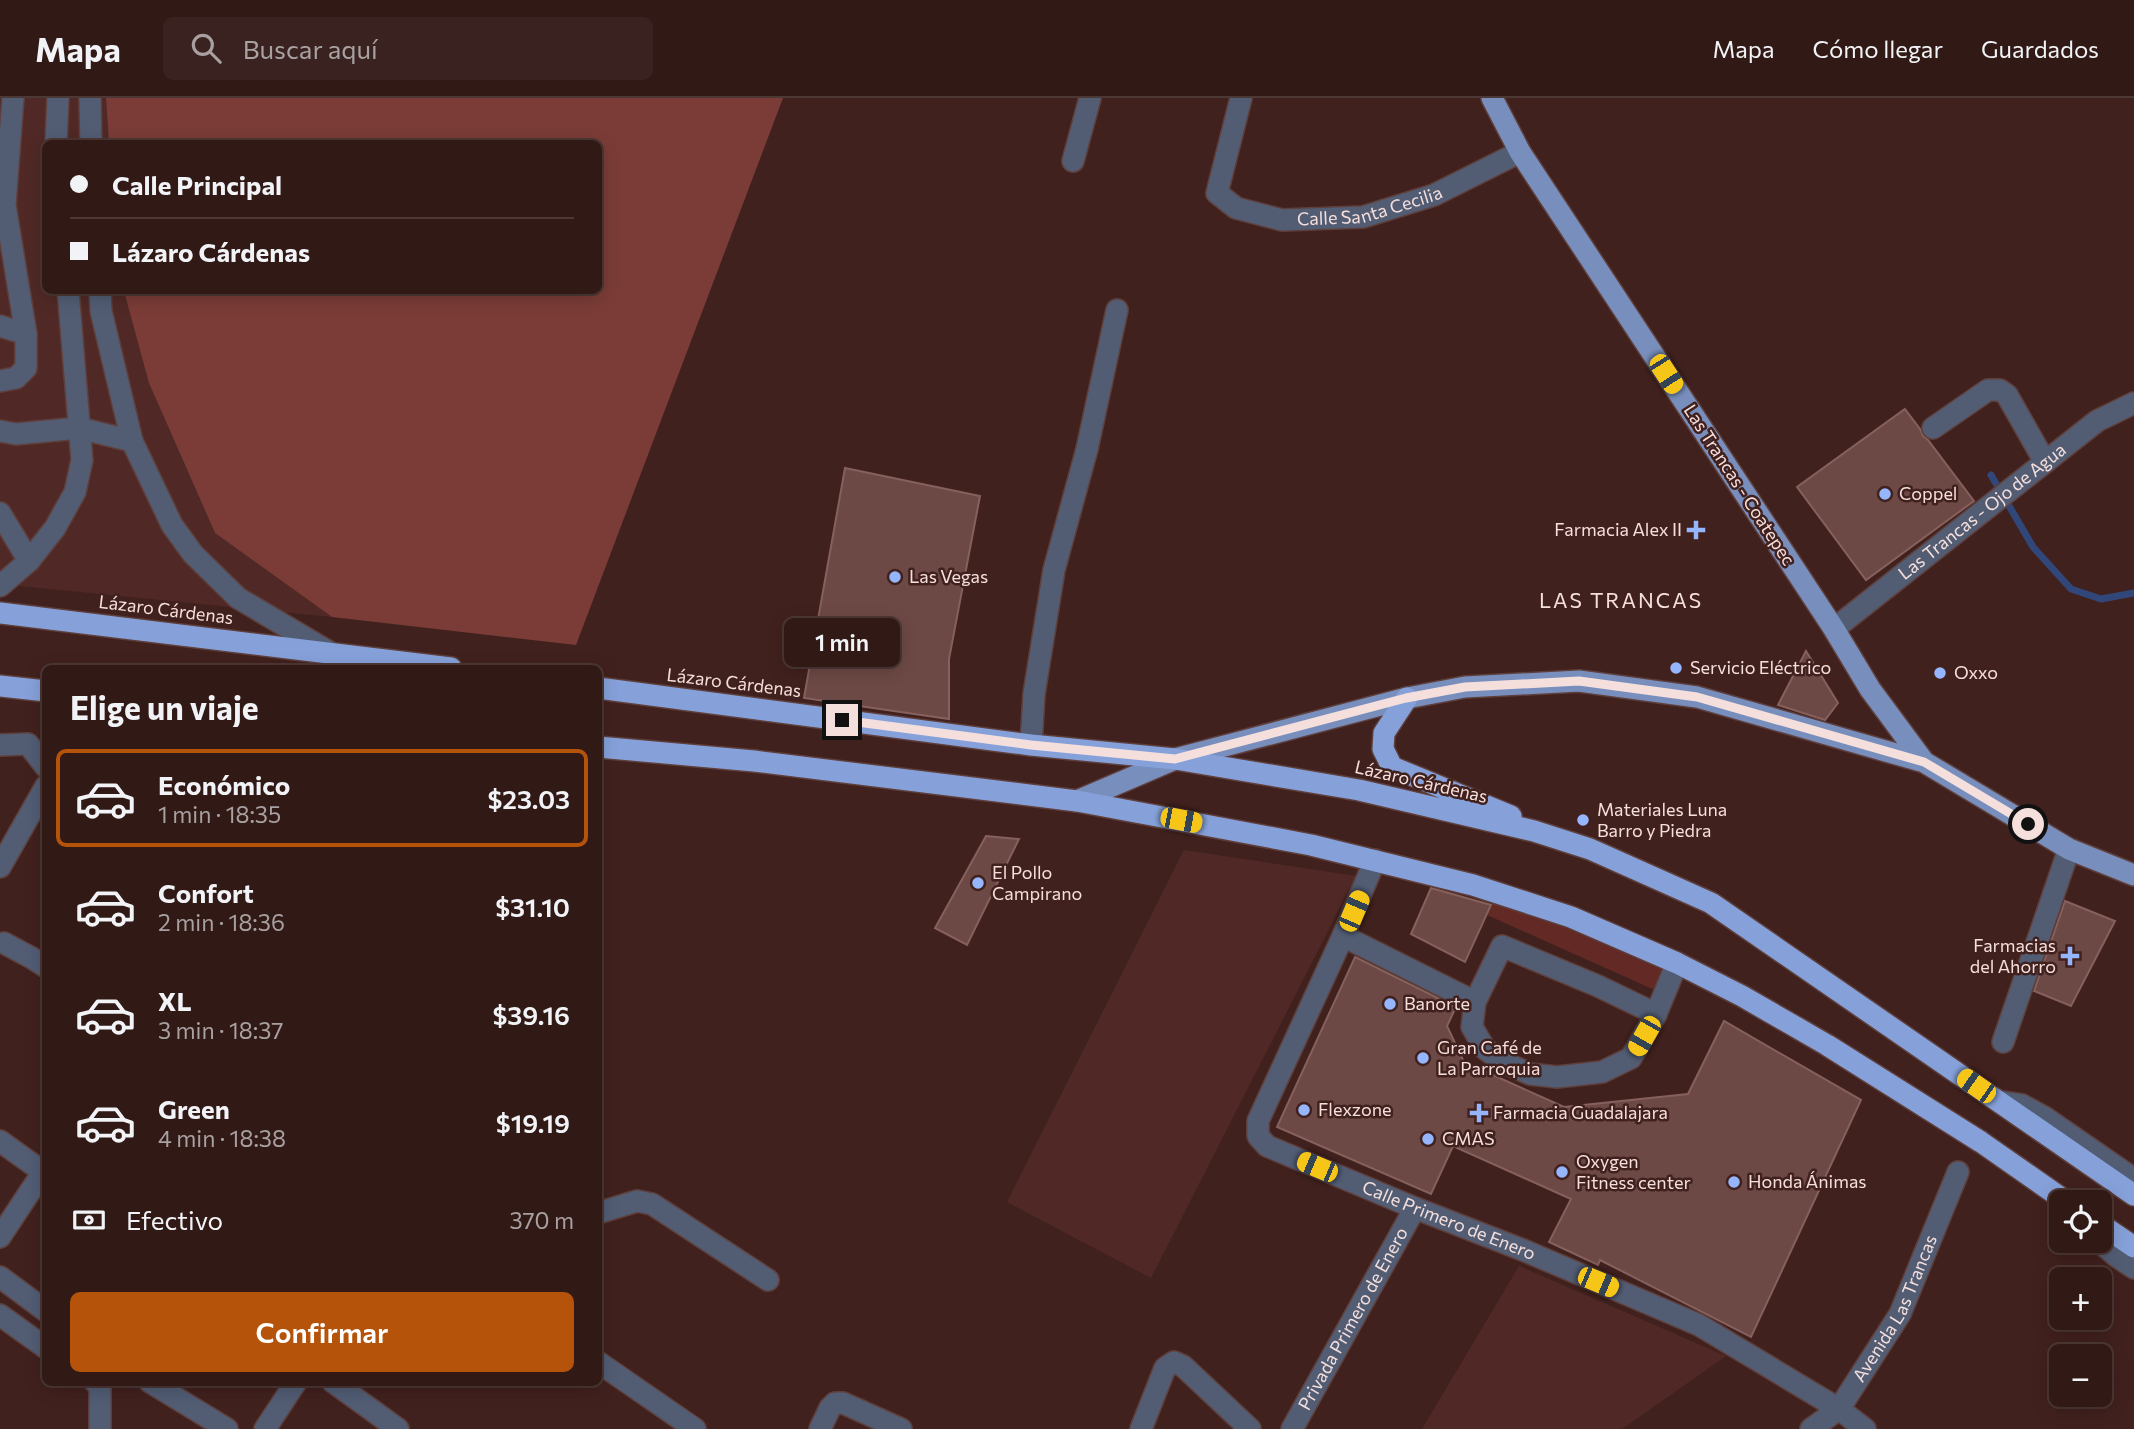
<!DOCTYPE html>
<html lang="es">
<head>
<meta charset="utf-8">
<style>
	body { margin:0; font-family:Commissioner,sans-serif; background:#39221f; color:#f1f3f6; height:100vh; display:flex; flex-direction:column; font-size:26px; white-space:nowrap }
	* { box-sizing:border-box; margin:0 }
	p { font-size:23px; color:#a8a0a1 }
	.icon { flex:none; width:38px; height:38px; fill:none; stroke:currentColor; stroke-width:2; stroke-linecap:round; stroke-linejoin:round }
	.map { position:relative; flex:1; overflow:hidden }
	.side { position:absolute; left:42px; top:567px; width:560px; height:721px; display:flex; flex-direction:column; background:#311916; border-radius:10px; box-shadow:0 4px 18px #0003,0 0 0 2px #4c3835 }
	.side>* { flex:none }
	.banner { position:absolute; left:42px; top:42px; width:560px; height:154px; border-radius:10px; box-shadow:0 4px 18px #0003,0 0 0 2px #4c3835; display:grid; align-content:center; height:154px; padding:0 28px; background:#311916 }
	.tools { position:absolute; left:2049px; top:1092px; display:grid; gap:14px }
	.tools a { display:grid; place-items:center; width:63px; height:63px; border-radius:10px; background:#311916; box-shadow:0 4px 18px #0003,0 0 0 2px #4c3835; font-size:35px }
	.end { position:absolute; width:32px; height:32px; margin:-16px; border:9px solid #f5dfdc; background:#111; box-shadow:0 0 0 4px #111 }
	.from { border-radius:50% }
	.bubble { position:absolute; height:49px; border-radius:10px; background:#311916; box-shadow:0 4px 18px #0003,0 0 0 2px #4c3835; font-size:23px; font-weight:600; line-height:49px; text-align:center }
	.car { position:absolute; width:21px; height:42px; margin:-21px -10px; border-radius:9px; box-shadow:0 0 5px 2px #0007; background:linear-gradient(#f5c518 24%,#345 0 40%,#f5c518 0 76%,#345 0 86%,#f5c518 0) }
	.banner b { display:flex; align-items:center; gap:24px; height:66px; font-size:26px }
	.banner b+b { border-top:2px solid #4c3835 }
	.banner i { width:18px; height:18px; background:#f1f3f6 }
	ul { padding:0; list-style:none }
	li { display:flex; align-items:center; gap:21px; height:98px; margin:0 14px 10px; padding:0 14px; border:4px solid transparent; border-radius:10px }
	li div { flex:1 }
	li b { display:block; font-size:26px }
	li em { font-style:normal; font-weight:600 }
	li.active { border-color:#b45309 }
	li>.icon { width:63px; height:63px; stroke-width:1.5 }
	h2 { padding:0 28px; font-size:32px; line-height:84px }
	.pay { display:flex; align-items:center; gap:18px; height:77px; padding:0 28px; font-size:26px }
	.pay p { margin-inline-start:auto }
	.action { display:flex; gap:14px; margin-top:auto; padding:14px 28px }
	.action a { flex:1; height:80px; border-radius:10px; background:#b45309; color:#fff; font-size:28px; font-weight:600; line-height:80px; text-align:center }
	header { display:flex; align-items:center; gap:42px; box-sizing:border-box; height:98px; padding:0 35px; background:#311916; border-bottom:2px solid #4c3835 }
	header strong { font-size:33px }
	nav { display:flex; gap:38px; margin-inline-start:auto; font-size:24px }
	.search { width:490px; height:63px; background:#39221f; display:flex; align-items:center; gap:18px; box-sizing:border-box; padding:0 24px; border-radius:10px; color:#a8a0a1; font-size:26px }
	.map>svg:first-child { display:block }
	.built { fill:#502926 }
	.green { fill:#632925 }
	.forest { fill:#7b3c37 }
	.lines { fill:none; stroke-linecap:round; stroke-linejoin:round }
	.stream { stroke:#314779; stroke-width:7 }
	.building { fill:#6d4945; stroke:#86605c; stroke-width:2 }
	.minor-casing { stroke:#5e3f3c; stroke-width:24 }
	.major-casing { stroke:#5e3f3c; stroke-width:24 }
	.highway-casing { stroke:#5e3f3c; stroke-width:24 }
	.minor { stroke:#525d74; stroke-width:21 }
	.major { stroke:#788ebd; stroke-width:21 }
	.highway { stroke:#86a1da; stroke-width:21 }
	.route { stroke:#f5dfdc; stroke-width:9 }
	.poi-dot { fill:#95b6fd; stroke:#41211e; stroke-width:2.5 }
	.labels { text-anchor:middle; stroke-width:5; stroke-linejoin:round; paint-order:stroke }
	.street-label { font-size:18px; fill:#f5dfdc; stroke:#41211e }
	.poi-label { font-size:18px; fill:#f5dfdc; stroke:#41211e; text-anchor:start }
	.quarter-label { font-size:21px; letter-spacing:2px; fill:#f5dfdc; stroke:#41211e }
</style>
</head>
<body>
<header>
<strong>Mapa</strong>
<div class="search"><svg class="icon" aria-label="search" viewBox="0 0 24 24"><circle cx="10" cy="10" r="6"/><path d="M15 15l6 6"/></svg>Buscar aquí</div>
<nav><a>Mapa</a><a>Cómo llegar</a><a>Guardados</a></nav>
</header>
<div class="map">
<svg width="2134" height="1331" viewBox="0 0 2134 1331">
	<rect width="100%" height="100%" fill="#41211e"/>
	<path class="built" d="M0,0H106L109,45L46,46V192L125,193L158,305L215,435L332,519L0,486Z
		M1184,752L1356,778L1151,1180L1007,1104Z
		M1519,1168L1726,1258L1622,1331H1422Z"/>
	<path class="green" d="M1493,802L1566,825L1668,874L1659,894L1487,817Z"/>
	<path class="forest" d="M106,0H783L576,547L332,519L215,435L149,285L124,193L598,192V46L109,45Z"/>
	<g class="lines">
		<path class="stream" d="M1991,377L2033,449L2071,491L2101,501L2134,495"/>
	</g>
	<path class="building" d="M1905,311L1920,331L1923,338L1928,342L1974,403L1866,482L1797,389Z
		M845,370L980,398L949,561V621L804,600Z
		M1806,553L1838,605L1825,622L1778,607Z
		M986,738L1019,741L967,847L935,830Z
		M1431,790L1491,807L1465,864L1411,836Z
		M2065,803L2115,823L2071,908L2034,893Z
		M1355,859L1456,909L1447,928L1464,964L1564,1009L1688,996L1724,923L1861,1002L1751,1239L1600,1162L1598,1167L1549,1144L1571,1101L1453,1048L1431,1096L1277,1029Z"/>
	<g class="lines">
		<defs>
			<g id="minor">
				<path d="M90,0L91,46"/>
				<path id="s1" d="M1241,0L1217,95L1236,110L1282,122L1363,119L1434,97L1520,54"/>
				<path d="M56,46L58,0"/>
				<path d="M1073,63L1090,0"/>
				<path d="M100,192L101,213L132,343L172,427L193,456L238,500L331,555"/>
				<path d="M0,228L26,236"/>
				<path d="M0,283L16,280L26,270V236L5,107L13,0"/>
				<path d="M1933,330L1988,292H2000L2007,297L2045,364"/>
				<path d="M0,333L16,336L79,330L132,343"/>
				<path d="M0,415L29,463"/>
				<path d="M0,488L29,463L55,430L75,394L82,362L68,192"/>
				<path id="s2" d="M1834,531L2097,323L2134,305"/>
				<path d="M0,647L28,646L46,669"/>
				<path d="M1031,647L1034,596L1054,472L1087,351L1117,212"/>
				<path id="s3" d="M1375,762L1343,838L1258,1023V1038L1267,1048L1415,1110L1523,1152L1699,1227L1839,1311L1865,1331"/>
				<path d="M0,769L46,688"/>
				<path d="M1343,838L1475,904"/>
				<path d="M4,845L32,860L46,869"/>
				<path d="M1502,848L1598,888L1656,916L1631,960L1602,974L1557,979L1530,976L1503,964L1485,951L1472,929L1475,904Z"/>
				<path d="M1656,916L1677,865"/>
				<path d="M2003,944L2069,751"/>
				<path d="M2001,1004L2022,1007L2044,1019L2134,1081"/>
				<path d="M0,1043L46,1076"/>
				<path d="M598,1115L637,1103L652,1106L768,1182"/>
				<path d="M0,1139L43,1074"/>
				<path d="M2099,1143L2116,1158L2134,1170"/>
				<path d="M0,1179L46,1213"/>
				<path d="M0,1217L46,1250"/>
				<path d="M598,1264L695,1331"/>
				<path d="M95,1284L100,1288V1331"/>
				<path d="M150,1284L227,1331"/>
				<path d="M333,1284L398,1331"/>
				<path d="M265,1331L296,1284"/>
				<path d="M820,1331L830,1310L835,1305H843L901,1331"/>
				<path d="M1141,1331L1165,1270L1174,1264L1183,1268L1250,1331"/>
				<path id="s4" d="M1292,1331L1415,1110"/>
				<path id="s5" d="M1811,1331L1839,1311L1900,1216L1958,1074"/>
			</g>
			<path id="major" d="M1492,0L1520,54L1834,531L1870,591L1924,664
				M1077,703L1175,661L1407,600L1465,589L1579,583L1697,599L1924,664L2069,751L2134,777"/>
			<path id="highway" d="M0,515L451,570
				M0,588L46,593
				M598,590L1031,647L1175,661L1359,692L1534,733L1590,751L1711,805L2134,1097
				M1407,600L1384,635L1383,651L1392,669L1511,718
				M598,649L754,663L1077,703L1311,747L1473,787L1571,819L1677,865L1742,898L1827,947L1981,1044L2067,1104
				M2100,1126L2134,1149"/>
		</defs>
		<use href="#minor" class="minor-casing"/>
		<use href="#major" class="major-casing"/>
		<use href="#highway" class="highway-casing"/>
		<use href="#minor" class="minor"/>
		<use href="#major" class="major"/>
		<use href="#highway" class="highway"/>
	</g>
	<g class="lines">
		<path class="route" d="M842,622L1031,647L1175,661L1406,600L1465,589L1579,583L1697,599L1924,664L2028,726"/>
	</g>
	<g class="poi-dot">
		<circle cx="1885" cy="396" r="7"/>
		<path d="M1692.5 421.5h7v7h7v7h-7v7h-7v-7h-7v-7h7z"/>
		<circle cx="895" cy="479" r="7"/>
		<circle cx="1676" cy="570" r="7"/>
		<circle cx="1940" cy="575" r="7"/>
		<circle cx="1583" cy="722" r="7"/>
		<circle cx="978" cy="785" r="7"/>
		<path d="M2066.5 847.5h7v7h7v7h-7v7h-7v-7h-7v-7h7z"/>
		<circle cx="1390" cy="906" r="7"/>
		<circle cx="1423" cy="960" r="7"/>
		<circle cx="1304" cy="1012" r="7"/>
		<path d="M1475.5 1004.5h7v7h7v7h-7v7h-7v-7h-7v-7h7z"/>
		<circle cx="1428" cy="1041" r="7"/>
		<circle cx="1562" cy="1074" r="7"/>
		<circle cx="1734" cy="1084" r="7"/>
	</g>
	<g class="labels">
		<g class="street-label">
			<text dy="6" stroke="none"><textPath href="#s1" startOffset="259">Calle Santa Cecilia</textPath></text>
			<text transform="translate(1739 387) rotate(57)" y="6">Las Trancas - Coatepec</text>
			<text dy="6" stroke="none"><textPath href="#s2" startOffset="189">Las Trancas - Ojo de Agua</textPath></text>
			<text transform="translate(166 512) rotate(7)" y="6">Lázaro Cárdenas</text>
			<text transform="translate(734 585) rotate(7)" y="6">Lázaro Cárdenas</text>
			<text transform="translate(1421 684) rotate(13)" y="6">Lázaro Cárdenas</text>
			<text dy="6" stroke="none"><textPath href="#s3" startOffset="511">Calle Primero de Enero</textPath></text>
			<text dy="6" stroke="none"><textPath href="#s5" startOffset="150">Avenida Las Trancas</textPath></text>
			<text dy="6" stroke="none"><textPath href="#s4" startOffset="126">Privada Primero de Enero</textPath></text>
		</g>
		<g class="poi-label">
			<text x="1899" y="402">Coppel</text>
			<text x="1682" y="438" text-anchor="end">Farmacia Alex II</text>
			<text x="909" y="485">Las Vegas</text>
			<text x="1690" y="576">Servicio Eléctrico</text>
			<text x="1954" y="581">Oxxo</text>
			<text x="1597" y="718">Materiales Luna<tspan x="1597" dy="21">Barro y Piedra</tspan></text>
			<text x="992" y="781">El Pollo<tspan x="992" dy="21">Campirano</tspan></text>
			<text x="2056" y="854" text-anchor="end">Farmacias<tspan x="2056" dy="21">del Ahorro</tspan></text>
			<text x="1404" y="912">Banorte</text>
			<text x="1437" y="956">Gran Café de<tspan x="1437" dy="21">La Parroquia</tspan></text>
			<text x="1318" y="1018">Flexzone</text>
			<text x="1493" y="1021">Farmacia Guadalajara</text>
			<text x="1442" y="1047">CMAS</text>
			<text x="1576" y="1070">Oxygen<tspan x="1576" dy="21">Fitness center</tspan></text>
			<text x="1748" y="1090">Honda Ánimas</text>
		</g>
		<g class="quarter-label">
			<text x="1621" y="510">LAS TRANCAS</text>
		</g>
	</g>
</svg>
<div class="tools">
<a><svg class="icon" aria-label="locate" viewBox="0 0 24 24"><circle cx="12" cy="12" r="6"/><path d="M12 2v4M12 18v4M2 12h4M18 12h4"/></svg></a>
<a>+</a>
<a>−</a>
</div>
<i class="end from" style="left:2028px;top:726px"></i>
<i class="end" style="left:842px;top:622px"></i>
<div class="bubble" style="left:784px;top:520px;width:116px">1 min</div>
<i class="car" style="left:1666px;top:276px;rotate:147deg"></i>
<i class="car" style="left:1181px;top:722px;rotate:101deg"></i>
<i class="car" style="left:1354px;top:813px;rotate:23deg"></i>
<i class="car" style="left:1644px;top:938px;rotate:210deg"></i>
<i class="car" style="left:1976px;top:988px;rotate:305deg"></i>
<i class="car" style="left:1317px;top:1069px;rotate:293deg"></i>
<i class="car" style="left:1598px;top:1184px;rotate:113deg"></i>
<div class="banner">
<b><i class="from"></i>Calle Principal</b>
<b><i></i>Lázaro Cárdenas</b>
</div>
<section class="side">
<h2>Elige un viaje</h2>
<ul>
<li class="active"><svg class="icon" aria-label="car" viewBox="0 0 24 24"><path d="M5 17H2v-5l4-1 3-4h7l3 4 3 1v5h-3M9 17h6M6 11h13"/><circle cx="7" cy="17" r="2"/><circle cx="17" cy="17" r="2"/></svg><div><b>Económico</b><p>1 min · 18:35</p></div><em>$23.03</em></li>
<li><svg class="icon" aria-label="car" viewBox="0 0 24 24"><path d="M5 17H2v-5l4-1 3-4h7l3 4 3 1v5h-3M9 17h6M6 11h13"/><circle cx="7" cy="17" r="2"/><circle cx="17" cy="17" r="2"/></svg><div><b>Confort</b><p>2 min · 18:36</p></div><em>$31.10</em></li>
<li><svg class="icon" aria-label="car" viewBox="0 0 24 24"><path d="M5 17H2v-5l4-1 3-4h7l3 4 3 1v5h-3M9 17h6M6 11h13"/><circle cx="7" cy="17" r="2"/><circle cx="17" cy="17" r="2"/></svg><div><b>XL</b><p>3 min · 18:37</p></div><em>$39.16</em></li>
<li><svg class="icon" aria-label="car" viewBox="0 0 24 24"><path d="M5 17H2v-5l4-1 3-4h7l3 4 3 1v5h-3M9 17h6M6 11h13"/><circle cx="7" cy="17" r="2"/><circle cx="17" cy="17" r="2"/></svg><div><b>Green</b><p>4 min · 18:38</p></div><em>$19.19</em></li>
</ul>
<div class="pay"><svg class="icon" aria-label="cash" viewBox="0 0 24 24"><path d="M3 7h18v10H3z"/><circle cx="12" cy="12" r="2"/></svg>Efectivo<p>370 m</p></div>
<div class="action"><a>Confirmar</a></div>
</section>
</div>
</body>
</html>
